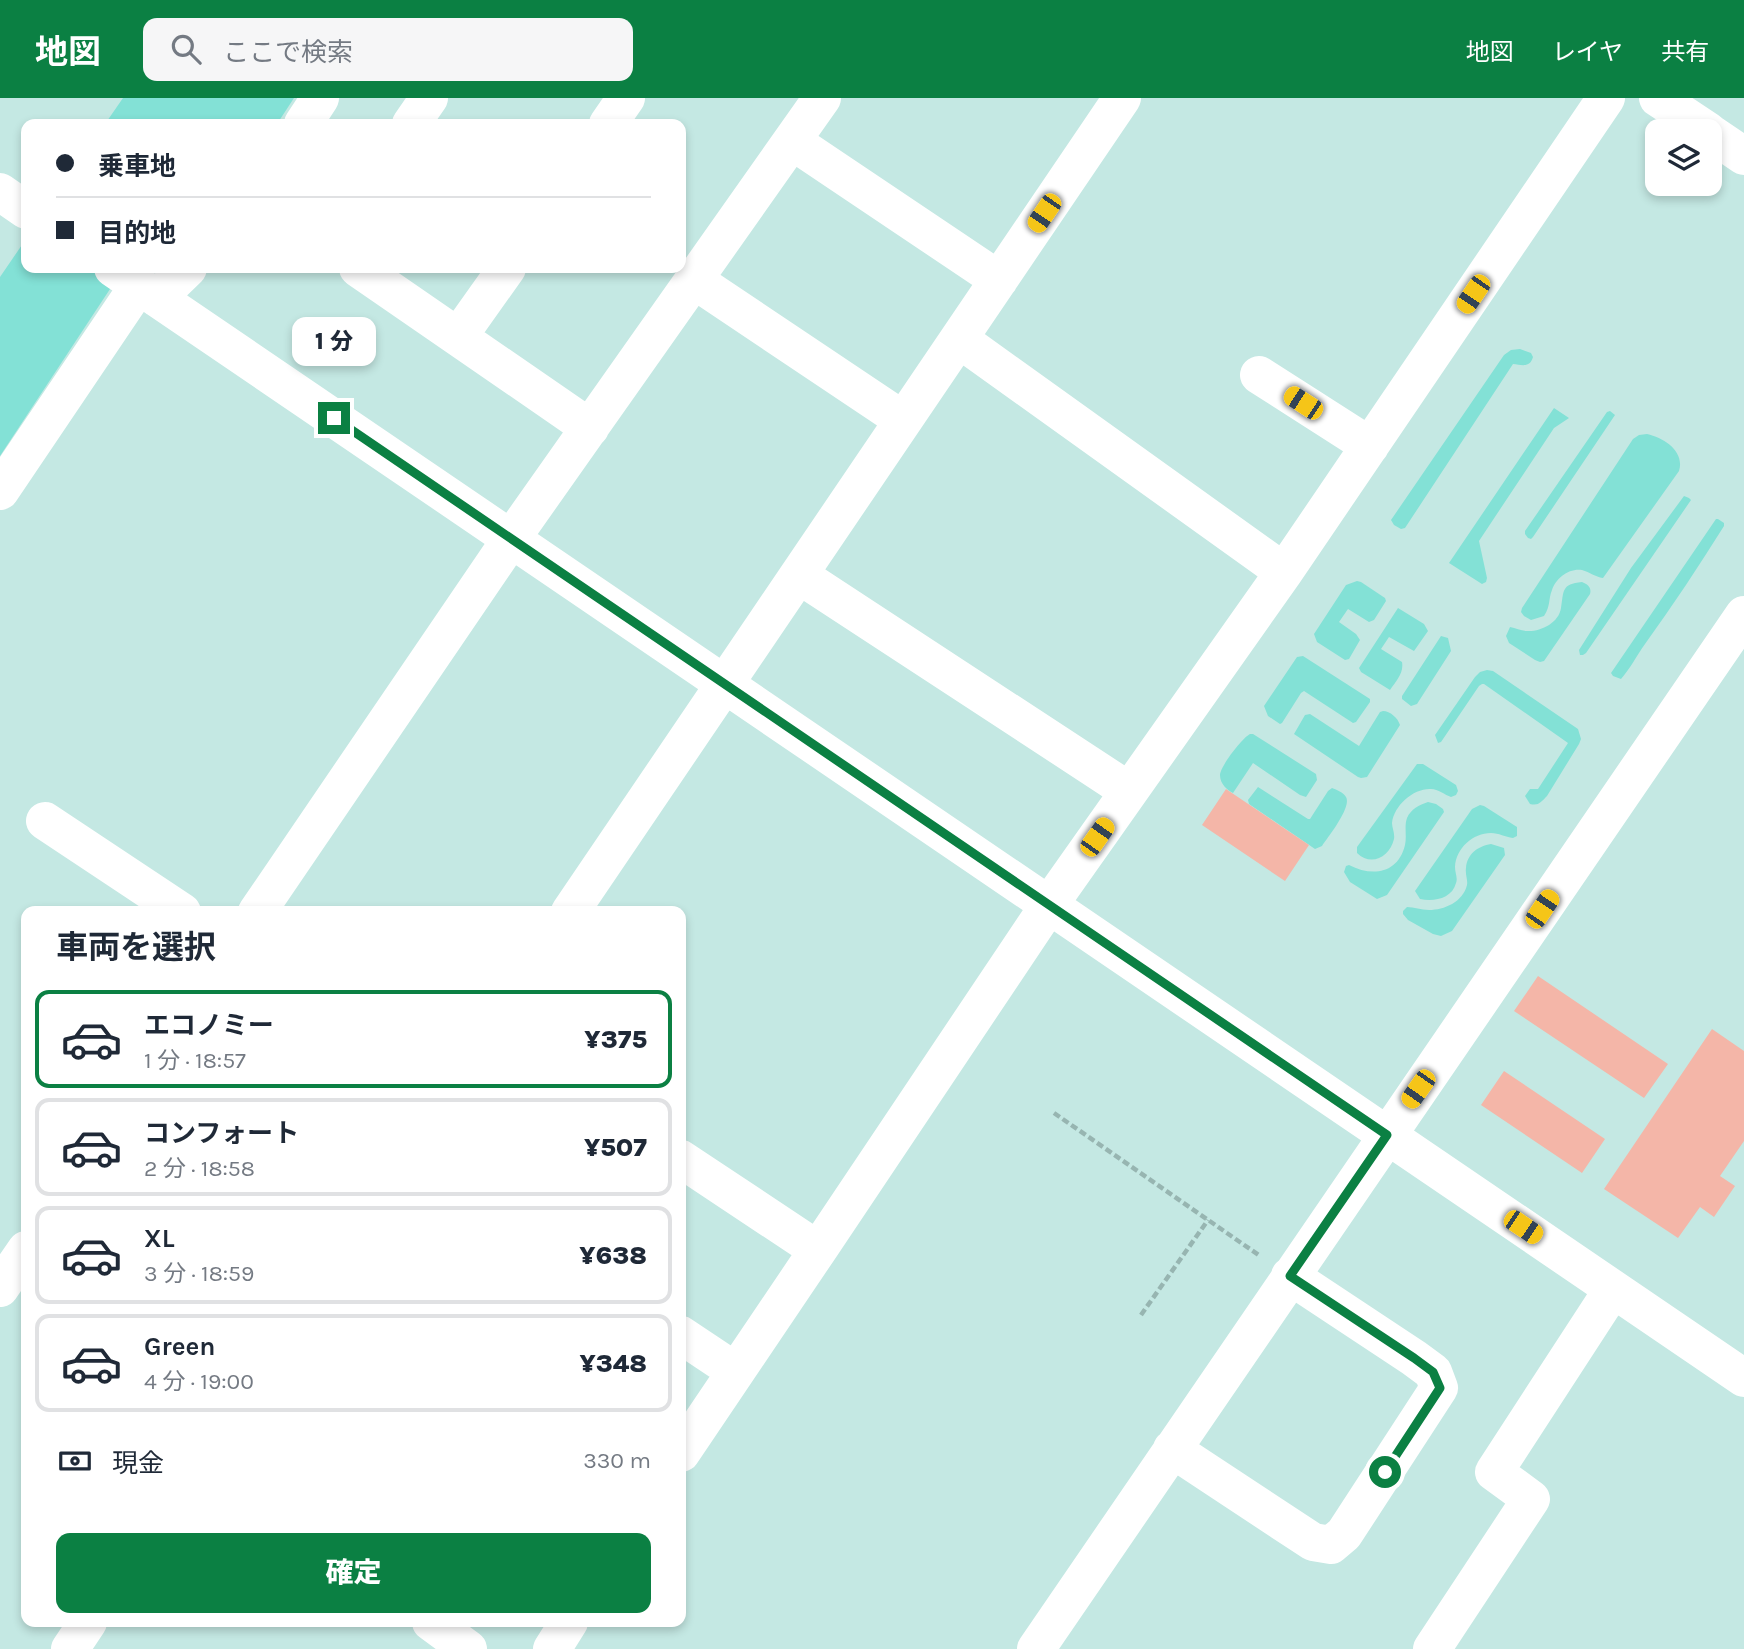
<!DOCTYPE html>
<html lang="ja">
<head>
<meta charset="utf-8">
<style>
	body { margin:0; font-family:Karla,"Noto Sans JP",sans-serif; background:#f6f6f7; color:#1f2937; height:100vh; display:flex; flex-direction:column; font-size:26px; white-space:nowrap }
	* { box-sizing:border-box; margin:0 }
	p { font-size:23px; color:#747a83 }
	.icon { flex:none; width:38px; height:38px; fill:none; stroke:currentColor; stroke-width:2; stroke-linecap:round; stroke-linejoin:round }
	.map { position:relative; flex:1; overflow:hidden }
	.drawer { position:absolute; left:21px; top:808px; width:665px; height:721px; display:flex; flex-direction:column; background:#fff; border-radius:14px; box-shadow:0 4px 10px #0003 }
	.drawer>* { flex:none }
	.banner { position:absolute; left:21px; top:21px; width:665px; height:154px; border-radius:14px; box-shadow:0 4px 10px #0003; display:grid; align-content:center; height:154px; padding:0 35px; background:#fff }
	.tools { position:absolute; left:1645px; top:21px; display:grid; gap:14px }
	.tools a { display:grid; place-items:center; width:77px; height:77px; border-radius:14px; background:#fff; box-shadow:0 4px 10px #0003; font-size:35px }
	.end { position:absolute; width:32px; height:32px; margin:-16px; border:9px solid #0b8043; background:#fff; box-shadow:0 0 0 4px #fff }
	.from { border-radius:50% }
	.bubble { position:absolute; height:49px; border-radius:14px; background:#fff; box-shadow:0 4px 10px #0003; font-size:23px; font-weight:800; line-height:49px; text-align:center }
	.car { position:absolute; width:21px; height:42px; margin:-21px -10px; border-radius:9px; box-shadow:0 0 5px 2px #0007; background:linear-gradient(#f5c518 24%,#345 0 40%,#f5c518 0 76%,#345 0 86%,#f5c518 0) }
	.banner b { display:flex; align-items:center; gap:24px; height:66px; font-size:26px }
	.banner b+b { border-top:2px solid #e0e1e3 }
	.banner i { width:18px; height:18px; background:#1f2937 }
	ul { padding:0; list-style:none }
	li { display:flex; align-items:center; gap:21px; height:98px; margin:0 14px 10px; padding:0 21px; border:4px solid #e0e1e3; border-radius:14px }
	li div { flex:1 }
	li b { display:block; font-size:26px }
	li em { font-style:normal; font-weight:800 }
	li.active { border-color:#0b8043 }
	li>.icon { width:63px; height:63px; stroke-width:1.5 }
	h2 { padding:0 35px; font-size:32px; line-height:84px }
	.pay { display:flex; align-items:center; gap:18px; height:77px; padding:0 35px; font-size:26px }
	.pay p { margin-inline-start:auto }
	.button { display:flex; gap:14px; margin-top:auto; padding:14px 35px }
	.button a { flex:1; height:80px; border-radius:14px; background:#0b8043; color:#fff; font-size:28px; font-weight:800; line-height:80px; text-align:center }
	header { display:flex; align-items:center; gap:42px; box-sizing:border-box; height:98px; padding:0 35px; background:#0b8043; color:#fff }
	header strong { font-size:33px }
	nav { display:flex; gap:38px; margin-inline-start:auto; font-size:24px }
	.search { width:490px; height:63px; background:#f6f6f7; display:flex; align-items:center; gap:18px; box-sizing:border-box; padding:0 24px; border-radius:14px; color:#747a83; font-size:26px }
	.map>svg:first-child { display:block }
	.green { fill:#83e1d6 }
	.building { fill:#f4b6a8 }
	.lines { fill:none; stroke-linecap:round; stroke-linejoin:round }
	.path { stroke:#97b5b1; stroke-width:4.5; stroke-dasharray:7 3.5; stroke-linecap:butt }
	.minor { stroke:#fff; stroke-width:38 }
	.major { stroke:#fff; stroke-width:38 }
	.route { stroke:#0b8043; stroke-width:9 }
</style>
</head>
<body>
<header>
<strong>地図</strong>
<div class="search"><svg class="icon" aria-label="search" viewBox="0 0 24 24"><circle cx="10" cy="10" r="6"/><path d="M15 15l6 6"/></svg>ここで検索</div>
<nav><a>地図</a><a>レイヤ</a><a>共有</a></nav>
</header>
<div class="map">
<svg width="1744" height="1551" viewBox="0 0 1744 1551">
	<rect width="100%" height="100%" fill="#c4e8e3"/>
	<path class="green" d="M123,0H294L277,26H105Z
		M26,141V170H156L150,176L112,188L0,358V179Z
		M1520,251L1531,255L1533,259C1530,270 1522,267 1513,266L1405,430L1401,431L1394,427L1391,422L1504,257L1511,252Z
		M1554,310L1569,320L1554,330L1479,443L1487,480L1486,484L1482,486L1449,465Z
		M1610,313L1615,317L1533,439L1531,441L1528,440L1525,436V433L1607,314Z
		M1647,336C1665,340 1685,354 1679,373L1603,480C1595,479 1590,474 1582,472C1569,470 1556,480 1552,492C1548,502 1551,507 1544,518L1531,522L1524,518L1521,514L1522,510L1633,341L1639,337Z
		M1684,398L1689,400L1691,402L1586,555L1583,557H1580L1579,552L1631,470Z
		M1716,421H1718L1724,425V428C1699,468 1673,507 1645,546C1637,557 1630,571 1621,581L1613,578L1611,575Z
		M1357,483L1361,484L1385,500L1386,503L1374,522L1369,524L1348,511L1339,524L1356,536L1360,542L1349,561L1345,562L1317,544L1314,536L1346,487Z
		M1582,484C1587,486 1592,489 1590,496L1544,563L1540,564L1535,562L1509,545L1506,538L1510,529C1516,530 1521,533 1527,533C1540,534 1559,525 1561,510C1564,493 1561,486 1582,484Z
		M1398,510L1424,526L1428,533L1414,553L1389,539L1381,551L1402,564C1404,575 1396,583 1390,592L1361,574L1359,570Z
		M1441,538L1448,540L1451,553L1417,606L1411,608L1402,601V598Z
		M1303,558L1370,601V604L1356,624L1353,625L1304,593L1301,595L1282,625L1280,626L1268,618L1264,608L1297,559Z
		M1487,572L1493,573L1578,631L1581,641L1579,646L1547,698C1541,704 1539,708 1530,706L1525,698L1530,691H1538L1568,645L1484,586H1482L1479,588L1441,644L1438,645L1435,637L1475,579L1480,574Z
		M1383,613C1390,613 1398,620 1400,627L1367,679L1361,680L1358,679L1294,636L1305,617L1310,616L1359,648L1380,614Z
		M1250,636H1253L1316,676L1317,682L1306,699L1300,697L1253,665L1233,695C1227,692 1220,686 1220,677C1220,669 1242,640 1250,636Z
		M1417,666H1423L1456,687L1458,693L1456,697L1451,699C1445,697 1438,691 1431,691C1414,690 1394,707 1392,725C1392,730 1395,735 1394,741C1390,759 1371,769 1357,755V749Z
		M1258,689L1308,721H1310L1328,693L1332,690C1337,692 1343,694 1346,699C1352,709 1328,739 1322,748L1315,751L1249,706L1248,702Z
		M1428,704L1436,706L1443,711L1444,714L1387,797L1377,801L1350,784L1344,774L1346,768L1349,767C1372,779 1398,776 1405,747C1407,738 1404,728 1407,720C1411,711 1419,707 1428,704Z
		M1480,707L1484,708L1517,729V738L1513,740C1505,739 1499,735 1491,735C1473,735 1456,750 1455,769C1455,775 1458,780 1456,785C1452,801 1433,804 1420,801L1415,793L1472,711Z
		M1491,746L1504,750L1505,757L1452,833L1441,838L1433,836L1408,822L1403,816V813L1407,809C1414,809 1421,812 1429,812C1444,812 1463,804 1467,787C1468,782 1465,776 1466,770C1467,756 1478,748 1491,746Z"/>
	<path class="building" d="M1226,691L1309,747L1285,783L1202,727Z
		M1538,878L1668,966L1644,1000L1514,913Z
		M1712,931L1744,953V1043L1720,1078L1735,1088L1714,1119L1700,1109L1678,1140L1604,1091Z
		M1504,973L1605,1041L1582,1075L1481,1007Z"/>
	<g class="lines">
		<path class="path" d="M1054,1015L1260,1158
			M1141,1217L1208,1122"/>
		<path class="minor" d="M303,26L320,0
			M411,26L429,0
			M608,26L626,0
			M792,43L999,182
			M0,94L26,112
			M113,170L1744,1280
			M358,170L590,330
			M694,182L903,322
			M157,200L188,170
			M458,239L507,170
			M959,241L1284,474
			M1259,277L1370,348
			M0,393L139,187
			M799,477L1129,693
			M45,723L182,814
			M257,814L511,441L822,0
			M570,814L1122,0
			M681,1061L818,1152
			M0,1190L26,1152
			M681,1237L735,1273
			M1172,1351L1313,1444L1331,1447L1344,1436L1439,1290L1433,1274L1414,1260L1290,1178
			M681,1355L818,1152L1049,807L1284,474L1606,0
			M431,1524L468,1551
			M70,1551L88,1524
			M552,1551L569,1524
			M1036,1551L1744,517
			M1432,1551L1531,1401L1494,1374L1613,1191"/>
		<path class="major" d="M1658,0L1708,33
			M1710,35L1744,58"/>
	</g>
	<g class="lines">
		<path class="route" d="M334,320L1387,1037L1290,1178L1414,1260L1433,1274L1440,1290L1385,1374"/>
	</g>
</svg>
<div class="tools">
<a><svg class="icon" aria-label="layers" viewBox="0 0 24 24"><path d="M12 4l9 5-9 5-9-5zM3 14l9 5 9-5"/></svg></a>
</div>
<i class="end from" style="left:1385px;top:1374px"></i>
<i class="end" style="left:334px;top:320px"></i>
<div class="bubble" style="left:292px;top:219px;width:84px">1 分</div>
<i class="car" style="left:1044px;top:115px;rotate:214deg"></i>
<i class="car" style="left:1473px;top:196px;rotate:214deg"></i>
<i class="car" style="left:1303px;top:305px;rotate:303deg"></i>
<i class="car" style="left:1097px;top:739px;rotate:35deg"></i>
<i class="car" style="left:1542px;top:811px;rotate:34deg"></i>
<i class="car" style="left:1418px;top:991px;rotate:215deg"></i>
<i class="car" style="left:1523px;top:1129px;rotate:124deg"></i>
<div class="banner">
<b><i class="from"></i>乗車地</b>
<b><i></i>目的地</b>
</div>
<section class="drawer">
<h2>車両を選択</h2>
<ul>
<li class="active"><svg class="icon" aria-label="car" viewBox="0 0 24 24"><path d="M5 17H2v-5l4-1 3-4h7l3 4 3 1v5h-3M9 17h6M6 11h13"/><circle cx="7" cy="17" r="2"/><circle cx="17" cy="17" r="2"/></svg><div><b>エコノミー</b><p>1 分 · 18:57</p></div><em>¥375</em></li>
<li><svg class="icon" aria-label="car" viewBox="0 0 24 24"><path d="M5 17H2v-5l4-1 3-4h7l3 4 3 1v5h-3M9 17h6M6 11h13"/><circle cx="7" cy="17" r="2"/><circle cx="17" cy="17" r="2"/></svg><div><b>コンフォート</b><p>2 分 · 18:58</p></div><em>¥507</em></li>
<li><svg class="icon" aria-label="car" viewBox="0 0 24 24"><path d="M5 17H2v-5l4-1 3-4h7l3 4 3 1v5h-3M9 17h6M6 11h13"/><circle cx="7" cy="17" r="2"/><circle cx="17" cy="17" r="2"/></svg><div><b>XL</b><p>3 分 · 18:59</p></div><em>¥638</em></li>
<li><svg class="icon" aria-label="car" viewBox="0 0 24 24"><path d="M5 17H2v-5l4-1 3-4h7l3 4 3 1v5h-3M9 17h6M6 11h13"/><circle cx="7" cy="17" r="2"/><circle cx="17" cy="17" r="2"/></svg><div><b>Green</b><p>4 分 · 19:00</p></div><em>¥348</em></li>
</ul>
<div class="pay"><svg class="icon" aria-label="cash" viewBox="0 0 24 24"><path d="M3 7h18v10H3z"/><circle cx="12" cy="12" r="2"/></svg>現金<p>330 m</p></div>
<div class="button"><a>確定</a></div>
</section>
</div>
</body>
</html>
